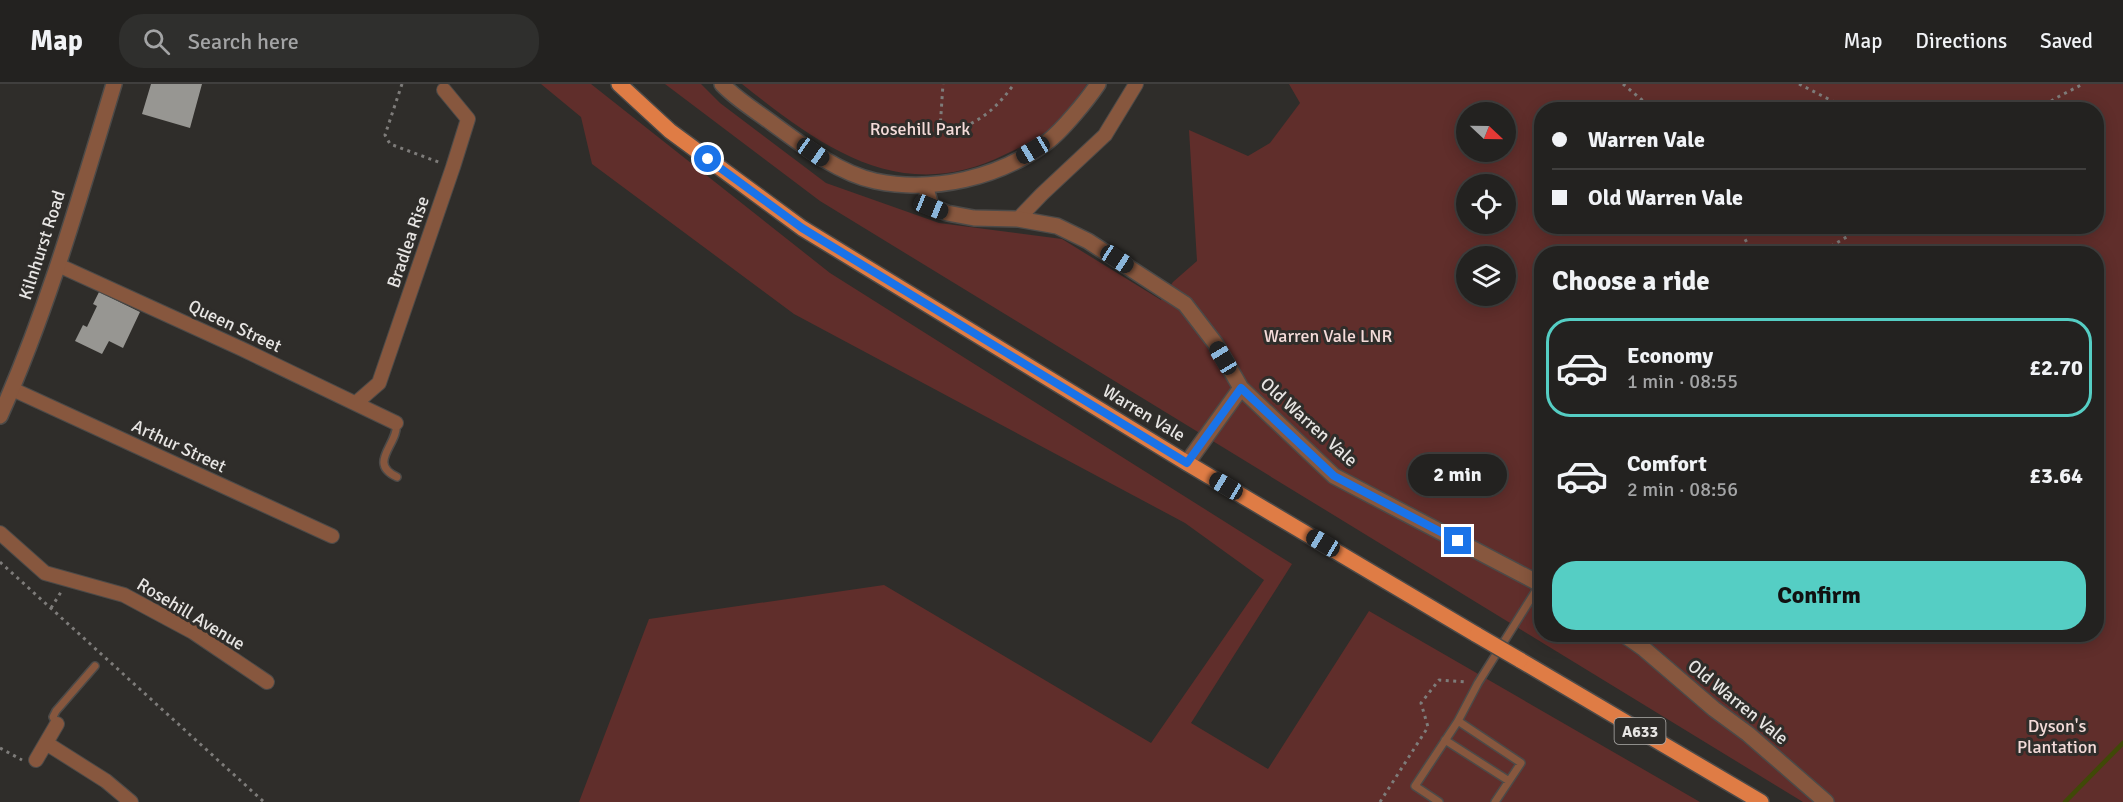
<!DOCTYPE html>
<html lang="en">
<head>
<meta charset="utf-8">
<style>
	body { margin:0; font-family:Signika,sans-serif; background:#2f2f2d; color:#f1f3f6; height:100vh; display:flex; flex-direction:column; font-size:22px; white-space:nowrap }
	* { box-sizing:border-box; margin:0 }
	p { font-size:20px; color:#a3a4a5 }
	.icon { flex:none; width:33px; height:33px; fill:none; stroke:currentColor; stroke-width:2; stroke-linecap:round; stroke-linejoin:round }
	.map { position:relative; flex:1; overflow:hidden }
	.details { position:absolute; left:1534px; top:162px; width:570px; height:396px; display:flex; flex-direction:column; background:#232220; border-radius:24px; box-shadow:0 3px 15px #0003,0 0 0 2px #403f3e }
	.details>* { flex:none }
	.top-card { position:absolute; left:1534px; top:18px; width:570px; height:132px; border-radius:24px; box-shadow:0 3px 15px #0003,0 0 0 2px #403f3e; display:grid; align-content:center; height:132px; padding:0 18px; background:#232220 }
	.needle { width:39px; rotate:112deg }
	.fabs { position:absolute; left:1456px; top:18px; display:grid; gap:12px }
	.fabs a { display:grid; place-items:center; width:60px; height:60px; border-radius:50%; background:#232220; box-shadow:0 3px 15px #0003,0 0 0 2px #403f3e; font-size:30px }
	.end { position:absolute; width:27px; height:27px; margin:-14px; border:8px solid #1a73e8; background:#fff; box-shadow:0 0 0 3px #fff }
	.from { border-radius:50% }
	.bubble { position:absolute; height:42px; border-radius:21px; background:#232220; box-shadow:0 3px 15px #0003,0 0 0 2px #403f3e; font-size:20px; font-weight:700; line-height:42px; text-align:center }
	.car { position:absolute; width:18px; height:36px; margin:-18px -9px; border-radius:8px; box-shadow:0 0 4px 2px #0007; background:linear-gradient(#222 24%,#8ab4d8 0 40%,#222 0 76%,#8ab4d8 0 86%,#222 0) }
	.top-card b { display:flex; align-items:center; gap:21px; height:57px; font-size:22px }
	.top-card b+b { border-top:2px solid #403f3e }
	.top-card i { width:15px; height:15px; background:#f1f3f6 }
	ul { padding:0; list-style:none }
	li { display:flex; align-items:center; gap:18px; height:99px; margin:0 12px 9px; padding:0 6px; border:3px solid transparent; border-radius:24px }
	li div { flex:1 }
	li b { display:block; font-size:22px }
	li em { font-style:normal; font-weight:700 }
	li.current { border-color:#55cec4 }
	li>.icon { width:54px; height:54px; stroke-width:1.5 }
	h2 { padding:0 18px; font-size:27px; line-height:72px }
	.button { display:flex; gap:12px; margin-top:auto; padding:12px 18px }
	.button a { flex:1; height:69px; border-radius:24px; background:#55cec4; color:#111; font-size:24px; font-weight:700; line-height:69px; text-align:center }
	header { display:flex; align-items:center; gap:36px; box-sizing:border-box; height:84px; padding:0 30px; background:#232220; border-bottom:2px solid #403f3e }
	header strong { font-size:28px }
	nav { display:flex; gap:33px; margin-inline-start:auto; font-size:21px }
	.search { width:420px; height:54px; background:#2f2f2d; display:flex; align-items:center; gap:15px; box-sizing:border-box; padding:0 21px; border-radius:24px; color:#a3a4a5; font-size:22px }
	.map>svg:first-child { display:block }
	.green { fill:#602e2b; fill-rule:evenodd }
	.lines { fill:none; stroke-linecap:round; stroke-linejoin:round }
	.stream { stroke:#404907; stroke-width:4.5 }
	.building { fill:#979692 }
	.service-casing { stroke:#4c4a48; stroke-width:10 }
	.minor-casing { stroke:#4c4a48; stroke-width:16 }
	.tertiary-casing { stroke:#4c4a48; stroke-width:18 }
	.primary-casing { stroke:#4c4a48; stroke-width:18 }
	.path { stroke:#7e7c7a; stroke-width:3; stroke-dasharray:3 4.5; stroke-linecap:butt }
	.service { stroke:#87573e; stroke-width:7 }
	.minor { stroke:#87573e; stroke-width:14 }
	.tertiary { stroke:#87573e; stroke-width:15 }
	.primary { stroke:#df7c45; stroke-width:15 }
	.primary-bridge-casing { stroke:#4c4a48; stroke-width:18; stroke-linecap:butt }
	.primary-bridge { stroke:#df7c45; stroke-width:15 }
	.route { stroke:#1a73e8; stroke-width:8 }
	.labels { text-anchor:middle; stroke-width:6; stroke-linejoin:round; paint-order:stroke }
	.shield { fill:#2f2d2a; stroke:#b0aeac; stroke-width:1.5 }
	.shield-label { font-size:16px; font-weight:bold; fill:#e7e5e3 }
	.park-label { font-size:18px; fill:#f4dbd9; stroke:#2f2d2a }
	.street-label { font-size:18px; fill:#e7e5e3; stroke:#2f2d2a }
</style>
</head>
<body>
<header>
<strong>Map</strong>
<div class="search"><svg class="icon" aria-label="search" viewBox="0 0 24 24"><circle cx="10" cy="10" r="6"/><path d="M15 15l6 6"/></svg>Search here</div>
<nav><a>Map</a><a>Directions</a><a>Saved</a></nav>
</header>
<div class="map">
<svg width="2123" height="718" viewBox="0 0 2123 718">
	<rect width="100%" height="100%" fill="#2f2d2a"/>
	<path class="green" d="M541,0H591L830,189L1292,480L1191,639L1268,685L1369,527L1700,718H579L649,535L884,501L1151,659L1264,496L1185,439L794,230L592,80L581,33Z
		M665,0H701L720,19L826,99L939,139L1062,155L1161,216L1173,198L1197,177L1189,46L1248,72L1270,59L1300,19L1289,0H2123V718H1803L820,117ZM1542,26H2097V142H1542ZM1467,28H1506V68H1467ZM1467,100H1506V140H1467ZM1542,170H2097V550H1542ZM1467,172H1506V212H1467Z
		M742,0H1087C1077,14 1059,39 1046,49C1035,58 1018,64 1006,70C901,123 822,63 742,0Z"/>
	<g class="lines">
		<path class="stream" d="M2065,718L2123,659"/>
	</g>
	<path class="building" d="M151,0H202L190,44L142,30Z
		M99,208L140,228L123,264L109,257L102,270L75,257L83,241L87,243L97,222L93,220Z"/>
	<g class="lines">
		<defs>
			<path id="service" d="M396,339C400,359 366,379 397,393
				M1458,637L1478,599L1540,500
				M57,640L53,633L56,627L95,582
				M1439,718L1415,702L1458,637L1521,679L1509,697L1445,656
				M1495,718L1509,697"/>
			<path id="minor" d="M1018,135L1042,110L1105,51L1136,0
				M58,181L242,265L396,339
				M12,305L332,452
				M356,319L379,299L453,83L468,35L444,6
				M0,449L45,489L124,511L193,548L267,598
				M46,659L106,697L131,718
				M36,676L57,640"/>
			<path id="tertiary" d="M722,0C736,15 756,27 772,39C802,61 838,89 875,97C934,109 999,94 1047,58C1062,47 1088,15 1098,0
				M925,101L931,122L947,129L974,134L1018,135L1057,142L1088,157L1185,220L1215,259L1241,304L1334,392L1542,501
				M0,332C48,225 80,112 114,0
				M1187,379L1241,304
				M1623,550L1643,564L1714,625L1748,650L1826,718"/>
			<path id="primary" d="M619,0L670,47L802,144L1187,379L1477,551
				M1520,576L1761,718"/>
		</defs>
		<use href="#service" class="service-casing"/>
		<use href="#minor" class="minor-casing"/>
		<use href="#tertiary" class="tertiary-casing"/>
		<use href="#primary" class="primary-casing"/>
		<path class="path" d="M402,0L385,51L390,60L441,79
			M1623,0L1654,26
			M1799,0L1850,26
			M2039,26L2054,15L2083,0
			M940,45L943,0
			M912,46C925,46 941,48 955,45C981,39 999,21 1014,0
			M1738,142L1753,170
			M1818,170L1865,142
			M0,478L264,718
			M51,524L61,508
			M0,664L22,676
			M1380,718L1428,643L1421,619L1439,596L1468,598"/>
		<use href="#service" class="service"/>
		<use href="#minor" class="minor"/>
		<use href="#tertiary" class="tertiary"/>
		<use href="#primary" class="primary"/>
		<defs>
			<path id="primary-bridge" d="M1477,551L1520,576"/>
		</defs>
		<use href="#primary-bridge" class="primary-bridge-casing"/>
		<use href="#primary-bridge" class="primary-bridge"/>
	</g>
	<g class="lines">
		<path class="route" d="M708,75L802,144L1187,379L1241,304L1334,392L1458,457"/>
	</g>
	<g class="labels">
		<rect class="shield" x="1614.5" y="634" width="51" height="26" rx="4.5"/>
		<g class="shield-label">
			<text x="1640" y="653">A633</text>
		</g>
		<g class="park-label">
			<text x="920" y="51">Rosehill Park</text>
			<text x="1328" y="258">Warren Vale LNR</text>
			<text x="2057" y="648">Dyson's<tspan x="2057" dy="21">Plantation</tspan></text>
		</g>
		<g class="street-label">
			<text transform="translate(408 158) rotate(-71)" y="6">Bradlea Rise</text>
			<text transform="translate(42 161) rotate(-72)" y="6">Kilnhurst Road</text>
			<text transform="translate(235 242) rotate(25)" y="6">Queen Street</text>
			<text transform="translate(1144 329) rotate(31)" y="6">Warren Vale</text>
			<text transform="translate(1309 338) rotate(42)" y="6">Old Warren Vale</text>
			<text transform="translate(179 362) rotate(25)" y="6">Arthur Street</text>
			<text transform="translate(191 530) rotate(31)" y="6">Rosehill Avenue</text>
			<text transform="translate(1738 618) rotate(39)" y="6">Old Warren Vale</text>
		</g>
	</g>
</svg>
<div class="fabs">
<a><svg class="needle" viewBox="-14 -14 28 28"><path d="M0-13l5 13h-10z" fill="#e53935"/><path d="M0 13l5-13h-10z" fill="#a3a4a5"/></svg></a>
<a><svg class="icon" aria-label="locate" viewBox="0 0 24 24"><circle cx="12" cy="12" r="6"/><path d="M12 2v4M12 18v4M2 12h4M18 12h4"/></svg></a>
<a><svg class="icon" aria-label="layers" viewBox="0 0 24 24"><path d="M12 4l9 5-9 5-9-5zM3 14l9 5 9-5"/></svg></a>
</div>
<i class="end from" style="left:708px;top:75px"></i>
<i class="end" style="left:1458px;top:457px"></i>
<div class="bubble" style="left:1408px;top:370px;width:99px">2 min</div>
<i class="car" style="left:1033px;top:66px;rotate:239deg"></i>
<i class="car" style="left:813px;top:68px;rotate:125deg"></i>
<i class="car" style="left:931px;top:123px;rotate:112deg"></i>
<i class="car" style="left:1117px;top:175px;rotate:123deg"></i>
<i class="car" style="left:1223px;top:274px;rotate:329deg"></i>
<i class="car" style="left:1226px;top:402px;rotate:301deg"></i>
<i class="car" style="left:1323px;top:459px;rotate:301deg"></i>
<div class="top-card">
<b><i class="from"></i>Warren Vale</b>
<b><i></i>Old Warren Vale</b>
</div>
<section class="details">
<h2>Choose a ride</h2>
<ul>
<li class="current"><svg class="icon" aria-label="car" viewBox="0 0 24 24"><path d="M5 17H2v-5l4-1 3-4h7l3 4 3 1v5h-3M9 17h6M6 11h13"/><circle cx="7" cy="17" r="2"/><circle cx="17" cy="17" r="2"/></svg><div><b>Economy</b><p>1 min · 08:55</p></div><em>£2.70</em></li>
<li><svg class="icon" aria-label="car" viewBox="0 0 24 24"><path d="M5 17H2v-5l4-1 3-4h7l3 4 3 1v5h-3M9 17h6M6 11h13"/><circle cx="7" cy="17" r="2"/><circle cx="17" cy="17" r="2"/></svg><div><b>Comfort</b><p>2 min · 08:56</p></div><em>£3.64</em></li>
</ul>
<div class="button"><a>Confirm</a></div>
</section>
</div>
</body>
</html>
